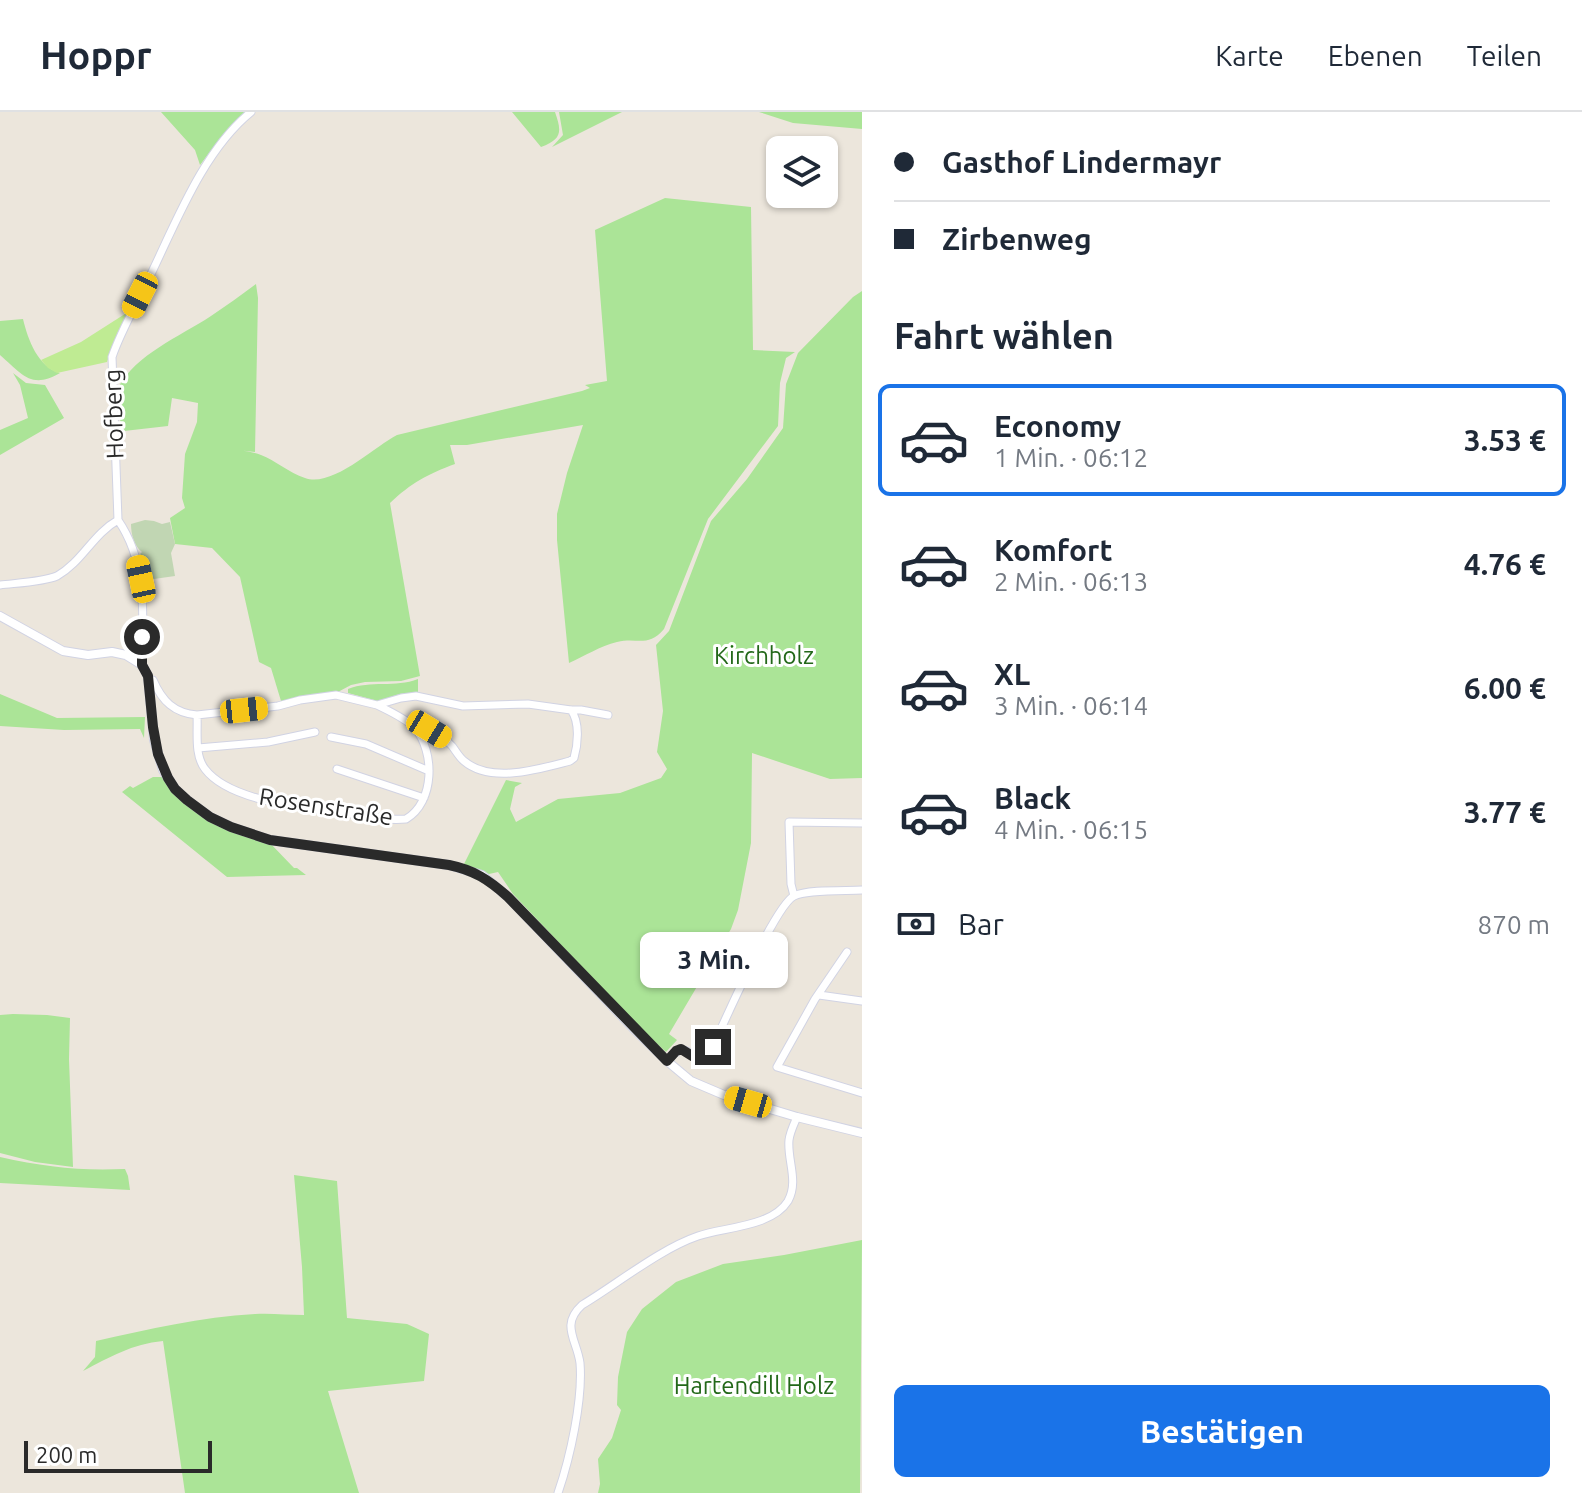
<!DOCTYPE html>
<html lang="de">
<head>
<meta charset="utf-8">
<style>
	body { margin:0; font-family:Ubuntu,sans-serif; background:#f6f6f7; color:#1f2937; height:100vh; display:flex; flex-direction:column; font-size:30px; white-space:nowrap }
	* { box-sizing:border-box; margin:0 }
	p { font-size:26px; color:#747a83 }
	.icon { flex:none; width:44px; height:44px; fill:none; stroke:currentColor; stroke-width:2; stroke-linecap:round; stroke-linejoin:round }
	.map { position:relative; flex:1; overflow:hidden }
	.side { display:flex; flex-direction:column; background:#fff; width:720px }
	.side>* { flex:none }
	.guide { display:grid; align-content:center; height:176px; padding:0 32px; background:#fff }
	.buttons { position:absolute; left:766px; top:24px; display:grid; gap:16px }
	.buttons a { display:grid; place-items:center; width:72px; height:72px; border-radius:12px; background:#fff; box-shadow:0 2px 6px #0004; font-size:40px }
	.scale { position:absolute; left:24px; bottom:20px; width:188px; box-sizing:border-box; padding-left:8px; border:4px solid #2a2a2a; border-top:0; font-size:22px; line-height:28px; white-space:nowrap; color:#2a2a2a; -webkit-text-stroke:6px #fff; paint-order:stroke }
	.end { position:absolute; width:36px; height:36px; margin:-18px; border:10px solid #2a2a2a; background:#fff; box-shadow:0 0 0 4px #fff }
	.from { border-radius:50% }
	.bubble { position:absolute; height:56px; border-radius:12px; background:#fff; box-shadow:0 2px 6px #0004; font-size:26px; font-weight:700; line-height:56px; text-align:center }
	.car { position:absolute; width:24px; height:48px; margin:-24px -12px; border-radius:10px; box-shadow:0 0 6px 2px #0007; background:linear-gradient(#f5c518 24%,#345 0 40%,#f5c518 0 76%,#345 0 86%,#f5c518 0) }
	.guide b { display:flex; align-items:center; gap:28px; height:76px; font-size:30px }
	.guide b+b { border-top:2px solid #e0e1e3 }
	.guide i { width:20px; height:20px; background:#1f2937 }
	ul { padding:0; list-style:none }
	li { display:flex; align-items:center; gap:24px; height:112px; margin:0 16px 12px; padding:0 16px; border:4px solid transparent; border-radius:12px }
	li div { flex:1 }
	li b { display:block; font-size:30px }
	li em { font-style:normal; font-weight:700 }
	li.current { border-color:#1a73e8 }
	li>.icon { width:72px; height:72px; stroke-width:1.5 }
	h2 { padding:0 32px; font-size:36px; line-height:96px }
	.pay { display:flex; align-items:center; gap:20px; height:88px; padding:0 32px; font-size:30px }
	.pay p { margin-inline-start:auto }
	.button { display:flex; gap:16px; margin-top:auto; padding:16px 32px }
	.button a { flex:1; height:92px; border-radius:12px; background:#1a73e8; color:#fff; font-size:32px; font-weight:700; line-height:92px; text-align:center }
	header { display:flex; align-items:center; gap:48px; box-sizing:border-box; height:112px; padding:0 40px; background:#fff; border-bottom:2px solid #e0e1e3 }
	header strong { font-size:38px }
	nav { display:flex; gap:44px; margin-inline-start:auto; font-size:28px }
	main { display:flex; flex:1; min-height:0 }
	.map>svg:first-child { display:block }
	.green { fill:#abe497 }
	.cemetery { fill:#c1d6b3 }
	.pitch { fill:#bfeb93 }
	.lines { fill:none; stroke-linecap:round; stroke-linejoin:round }
	.minor-casing { stroke:#d1d3e3; stroke-width:9 }
	.tertiary-casing { stroke:#d1d3e3; stroke-width:10 }
	.minor { stroke:#fff; stroke-width:7 }
	.tertiary { stroke:#fff; stroke-width:8 }
	.route { stroke:#2a2a2a; stroke-width:10 }
	.labels { text-anchor:middle; stroke-width:6; stroke-linejoin:round; paint-order:stroke }
	.street-label { font-size:24px; fill:#2a2a2a; stroke:#fff }
	.park-label { font-size:24px; fill:#236819; stroke:#fff }
</style>
</head>
<body>
<header>
<strong>Hoppr</strong>
<nav><a>Karte</a><a>Ebenen</a><a>Teilen</a></nav>
</header>
<main>
<div class="map">
<svg width="862" height="1381" viewBox="0 0 862 1381">
	<rect width="100%" height="100%" fill="#ece6dc"/>
	<path class="green" d="M161,0H246L225,20L200,53L195,38Z
		M512,0H555C562,20 562,27 541,35Z
		M559,0H622L552,35L563,23Z
		M759,0H862V17L793,11Z
		M665,86L751,95L753,238L795,240L786,246L780,271L778,314L708,407L664,517C648,536 637,525 617,530C600,534 585,544 569,551L557,428V402L567,361L583,313L467,333H450L455,352C428,362 411,371 390,391L420,564L401,569L365,570L351,573L336,581L281,589L271,556L259,550L240,465L212,436L175,432L170,406L185,396L182,386L185,342L197,310L198,291L172,286L168,314L124,319C118,305 116,292 123,278L118,276C136,242 179,225 211,204C226,194 241,183 256,172L258,186L255,340L237,338C245,339 254,340 261,343C275,348 289,361 305,366C332,376 374,335 397,323L582,279L590,276L585,273L607,269L595,118Z
		M862,179V666L830,667L752,641L751,731L738,798L731,817L669,922L677,928L666,940L640,916L513,782L498,760L489,762L464,752L506,668L522,671L515,675L510,697L516,710L558,687L620,681L661,666L667,657L657,640L663,599L656,533L669,519L711,409L747,367L783,316L786,272L798,241L853,185Z
		M23,207C28,228 38,255 60,261C31,278 22,262 0,243V209Z
		M13,261L26,271L45,273L64,306L0,343V318L28,306L20,273Z
		M418,567V580L400,582L378,589L348,581V577C371,568 395,576 418,567Z
		M0,582L57,606L145,605L144,626L140,617L64,618L0,614Z
		M153,665H162L186,690L269,730L294,756H297L306,763L227,765L122,680L130,674L133,676Z
		M13,902L47,903L70,906L69,947L73,1055L35,1050L0,1041V903Z
		M0,1045C45,1055 79,1059 125,1057L128,1064L130,1078L0,1071Z
		M294,1063L337,1069L347,1206L407,1212L429,1222L424,1269L328,1279L359,1381H185L163,1229C132,1232 110,1245 83,1259L95,1245L96,1229C149,1217 201,1205 255,1202C271,1201 288,1203 304,1203L302,1155Z
		M862,1128L860,1381H598L600,1372L598,1347L612,1326L621,1298L617,1293L618,1265L627,1220L642,1197L676,1170L723,1152L784,1143Z"/>
	<path class="cemetery" d="M145,408L154,409L162,412L170,410L175,432L171,441L175,464L147,468L143,466L141,448L139,443L142,440C134,434 131,422 131,412Z"/>
	<path class="pitch" d="M128,200L118,220L107,250L57,261L48,256L41,248L81,230Z"/>
	<g class="lines">
		<defs>
			<path id="minor" d="M118,408L112,245C122,216 138,190 151,162C177,108 204,38 251,0
				M118,408C148,452 143,502 142,553
				M0,473C16,471 43,470 57,464C82,450 93,422 118,408
				M149,568H153C162,589 174,601 197,603L278,594L300,588L336,583L377,593L401,586L416,584L463,594L528,592L571,598H581L608,603
				M197,603C198,620 194,643 205,657C230,690 307,696 345,701C365,704 386,709 406,707C435,690 435,640 415,616C405,606 389,599 377,593
				M413,614C429,617 441,622 452,634C456,639 459,645 464,649C491,672 539,657 570,649L574,646C578,632 580,610 571,598
				M331,625L366,632L429,659
				M198,636L268,630L315,620
				M337,657L424,686
				M794,784L791,772L789,710L862,711
				M847,840L815,887L777,955L862,981
				M819,883L862,889
				M667,949C684,930 687,939 705,952C718,924 774,794 794,784C808,777 846,779 862,778
				M558,1381C570,1346 583,1288 580,1251C577,1228 560,1213 582,1193C617,1172 660,1137 698,1124C724,1115 772,1115 788,1089C799,1069 787,1048 789,1028C790,1020 794,1012 797,1005"/>
			<path id="tertiary" d="M0,504L63,539L88,543L112,540L126,543L142,553L148,564L154,628L163,658L175,677L187,688L210,705L231,715L270,728L449,753L482,763L508,785L636,919L667,949L691,969L724,983L797,1005L862,1021"/>
		</defs>
		<use href="#minor" class="minor-casing"/>
		<use href="#tertiary" class="tertiary-casing"/>
		<use href="#minor" class="minor"/>
		<use href="#tertiary" class="tertiary"/>
	</g>
	<g class="lines">
		<path class="route" d="M142,525V553L148,564L153,615L158,642L168,666L175,677L187,688L210,705L231,715L270,728L449,753C474,758 489,768 508,785L667,949L676,939L681,937L705,952L713,935"/>
	</g>
	<g class="labels">
		<g class="street-label">
			<text transform="translate(114 302) rotate(-92)" y="8">Hofberg</text>
			<text transform="translate(326 695) rotate(9)" y="8">Rosenstraße</text>
		</g>
		<g class="park-label">
			<text x="764" y="552">Kirchholz</text>
			<text x="754" y="1282">Hartendill Holz</text>
		</g>
	</g>
</svg>
<div class="buttons">
<a><svg class="icon" aria-label="layers" viewBox="0 0 24 24"><path d="M12 4l9 5-9 5-9-5zM3 14l9 5 9-5"/></svg></a>
</div>
<div class="scale">200 m</div>
<i class="end from" style="left:142px;top:525px"></i>
<i class="end" style="left:713px;top:935px"></i>
<div class="bubble" style="left:640px;top:820px;width:148px">3 Min.</div>
<i class="car" style="left:140px;top:183px;rotate:207deg"></i>
<i class="car" style="left:141px;top:467px;rotate:348deg"></i>
<i class="car" style="left:244px;top:598px;rotate:84deg"></i>
<i class="car" style="left:429px;top:617px;rotate:121deg"></i>
<i class="car" style="left:748px;top:990px;rotate:286deg"></i>
</div>
<section class="side">
<div class="guide">
<b><i class="from"></i>Gasthof Lindermayr</b>
<b><i></i>Zirbenweg</b>
</div>
<h2>Fahrt wählen</h2>
<ul>
<li class="current"><svg class="icon" aria-label="car" viewBox="0 0 24 24"><path d="M5 17H2v-5l4-1 3-4h7l3 4 3 1v5h-3M9 17h6M6 11h13"/><circle cx="7" cy="17" r="2"/><circle cx="17" cy="17" r="2"/></svg><div><b>Economy</b><p>1 Min. · 06:12</p></div><em>3.53 €</em></li>
<li><svg class="icon" aria-label="car" viewBox="0 0 24 24"><path d="M5 17H2v-5l4-1 3-4h7l3 4 3 1v5h-3M9 17h6M6 11h13"/><circle cx="7" cy="17" r="2"/><circle cx="17" cy="17" r="2"/></svg><div><b>Komfort</b><p>2 Min. · 06:13</p></div><em>4.76 €</em></li>
<li><svg class="icon" aria-label="car" viewBox="0 0 24 24"><path d="M5 17H2v-5l4-1 3-4h7l3 4 3 1v5h-3M9 17h6M6 11h13"/><circle cx="7" cy="17" r="2"/><circle cx="17" cy="17" r="2"/></svg><div><b>XL</b><p>3 Min. · 06:14</p></div><em>6.00 €</em></li>
<li><svg class="icon" aria-label="car" viewBox="0 0 24 24"><path d="M5 17H2v-5l4-1 3-4h7l3 4 3 1v5h-3M9 17h6M6 11h13"/><circle cx="7" cy="17" r="2"/><circle cx="17" cy="17" r="2"/></svg><div><b>Black</b><p>4 Min. · 06:15</p></div><em>3.77 €</em></li>
</ul>
<div class="pay"><svg class="icon" aria-label="cash" viewBox="0 0 24 24"><path d="M3 7h18v10H3z"/><circle cx="12" cy="12" r="2"/></svg>Bar<p>870 m</p></div>
<div class="button"><a>Bestätigen</a></div>
</section>
</main>
</body>
</html>
